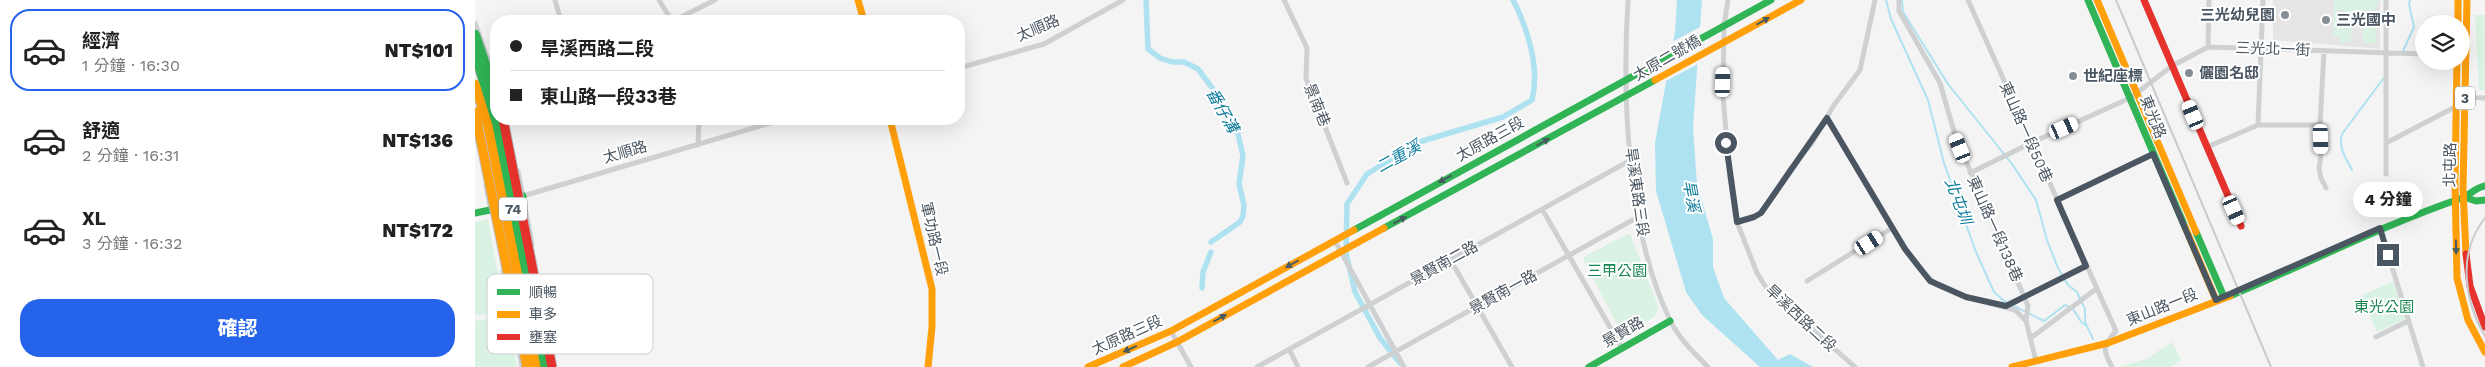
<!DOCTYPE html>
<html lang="zh-TW">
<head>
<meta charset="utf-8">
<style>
	body { margin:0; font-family:"Work Sans","Noto Sans TC",sans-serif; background:#f2f2f2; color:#222; height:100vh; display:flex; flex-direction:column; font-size:19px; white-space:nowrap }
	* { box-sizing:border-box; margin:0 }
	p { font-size:16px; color:#767676 }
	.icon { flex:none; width:28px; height:28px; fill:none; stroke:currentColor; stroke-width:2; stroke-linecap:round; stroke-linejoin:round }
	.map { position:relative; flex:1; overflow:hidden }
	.sheet { display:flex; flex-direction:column; background:#fff; width:475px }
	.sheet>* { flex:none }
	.top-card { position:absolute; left:15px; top:15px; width:475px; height:110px; border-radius:20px; box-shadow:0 5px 20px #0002; display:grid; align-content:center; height:110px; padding:0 20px; background:#fff }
	.controls { position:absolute; left:1940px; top:15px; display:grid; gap:10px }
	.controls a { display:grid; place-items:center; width:55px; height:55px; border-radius:50%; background:#fff; box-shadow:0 5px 20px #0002; font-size:25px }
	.end { position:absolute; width:22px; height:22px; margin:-11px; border:6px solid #4a5661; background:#fff; box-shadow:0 0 0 2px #fff }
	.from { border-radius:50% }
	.bubble { position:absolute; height:35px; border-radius:18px; background:#fff; box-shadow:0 5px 20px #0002; font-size:16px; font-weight:800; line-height:35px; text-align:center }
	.car { position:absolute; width:15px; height:30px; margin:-15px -8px; border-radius:6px; box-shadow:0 0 4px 1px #0007; background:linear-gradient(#fff 24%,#345 0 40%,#fff 0 76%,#345 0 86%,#fff 0) }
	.top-card b { display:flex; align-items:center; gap:18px; height:48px; font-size:19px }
	.top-card b+b { border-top:1px solid #e0e0e0 }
	.top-card i { width:12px; height:12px; background:#222 }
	ul { padding:9px 0 0; list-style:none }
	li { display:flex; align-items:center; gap:15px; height:82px; margin:0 10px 8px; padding:0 10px; border:2px solid transparent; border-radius:20px }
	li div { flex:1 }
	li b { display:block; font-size:19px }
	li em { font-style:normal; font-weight:800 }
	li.active { border-color:#2563eb }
	li>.icon { width:45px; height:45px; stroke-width:1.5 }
	.button { display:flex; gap:10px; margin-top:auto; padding:10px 20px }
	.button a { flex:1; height:58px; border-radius:20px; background:#2563eb; color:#fff; font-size:20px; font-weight:800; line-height:58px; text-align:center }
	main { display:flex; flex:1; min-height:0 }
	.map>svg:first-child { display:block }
	.education { fill:#e6e5e6 }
	.green { fill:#d9f2e3 }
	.water { fill:#aee2f0 }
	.pier { fill:#f4f4f4 }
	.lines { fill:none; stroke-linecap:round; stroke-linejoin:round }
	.stream { stroke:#aee2f0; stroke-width:2 }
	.canal { stroke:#aee2f0; stroke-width:5.5 }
	.street { stroke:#ced0d2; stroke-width:5 }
	.fast { stroke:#30b455; stroke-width:7 }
	.slow { stroke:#ff9f0a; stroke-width:7 }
	.jam { stroke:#e5322d; stroke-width:7 }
	.rail { stroke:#c9cacc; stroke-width:2 }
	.fast-bridge-casing { stroke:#b9bec3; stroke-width:11; stroke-linecap:butt }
	.slow-bridge-casing { stroke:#b9bec3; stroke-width:11; stroke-linecap:butt }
	.jam-bridge-casing { stroke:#b9bec3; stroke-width:11; stroke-linecap:butt }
	.fast-bridge { stroke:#30b455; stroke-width:9 }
	.slow-bridge { stroke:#ff9f0a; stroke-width:9 }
	.jam-bridge { stroke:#e5322d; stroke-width:9 }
	.oneway { fill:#495b60 }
	.route { stroke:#4a5661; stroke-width:6 }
	.poi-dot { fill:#868d94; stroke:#fff; stroke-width:2 }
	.labels { text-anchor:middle; stroke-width:4; stroke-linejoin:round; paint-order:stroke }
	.shield { fill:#fff; stroke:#808990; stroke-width:1 }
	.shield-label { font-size:14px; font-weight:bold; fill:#4a5661 }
	.poi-label { font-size:15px; font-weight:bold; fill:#4a5661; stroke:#fff; text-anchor:start }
	.street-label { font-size:15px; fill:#4a5661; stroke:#fff }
	.park-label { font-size:15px; fill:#17864f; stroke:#fff }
	.water-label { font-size:16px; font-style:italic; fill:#0c7c9b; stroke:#fff }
	.key { fill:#fff; stroke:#c9ccd0; stroke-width:1 }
	.key-label { font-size:14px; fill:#4a5661 }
</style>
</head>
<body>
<main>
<section class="sheet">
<ul>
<li class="active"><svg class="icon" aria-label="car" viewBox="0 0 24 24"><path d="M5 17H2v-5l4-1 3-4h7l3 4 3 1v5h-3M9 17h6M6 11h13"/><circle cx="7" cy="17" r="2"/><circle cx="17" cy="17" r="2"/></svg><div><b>經濟</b><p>1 分鐘 · 16:30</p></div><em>NT$101</em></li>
<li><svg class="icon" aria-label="car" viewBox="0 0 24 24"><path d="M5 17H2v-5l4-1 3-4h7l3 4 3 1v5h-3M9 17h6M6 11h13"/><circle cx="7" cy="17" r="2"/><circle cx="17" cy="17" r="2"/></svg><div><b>舒適</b><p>2 分鐘 · 16:31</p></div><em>NT$136</em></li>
<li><svg class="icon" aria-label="car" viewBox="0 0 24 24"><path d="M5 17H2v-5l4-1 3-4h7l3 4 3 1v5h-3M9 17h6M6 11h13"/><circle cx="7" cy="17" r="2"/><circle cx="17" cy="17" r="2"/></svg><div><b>XL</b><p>3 分鐘 · 16:32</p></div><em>NT$172</em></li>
</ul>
<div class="button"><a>確認</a></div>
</section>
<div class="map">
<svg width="2010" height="367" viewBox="0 0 2010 367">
	<rect width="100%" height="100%" fill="#f4f4f4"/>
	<path class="education" d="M1798,0H1905V49L1798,40Z"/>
	<path class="green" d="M1859,0H1904C1901,19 1877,16 1865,9L1866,18H1877L1876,42H1865V37H1858Z
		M2010,15V90H2004L2000,15Z
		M1888,18H1901V43H1888Z
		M13,219L30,314L0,315V222Z
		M1152,234H1155L1184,308L1180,316L1151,335L1147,334L1109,261V257Z
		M1918,281L1931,319L1902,332L1886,296Z
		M32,316L42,367H0V321Z
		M1697,342L1706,360L1696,367H1644L1671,359Z"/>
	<path class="water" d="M1202,0H1227L1218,127L1222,184L1238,239V267L1249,298L1303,360L1315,354L1338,367H1285L1227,315L1211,292L1181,191L1180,143L1200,32Z"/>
	<path class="pier" d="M1227,26L1225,63L1187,83L1195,43Z"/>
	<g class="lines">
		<path class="stream" d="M1411,0L1416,19L1453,100L1469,163L1501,252L1519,292L1529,301L1569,321L1590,305L1594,307
			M1427,0L1428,12L1473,84L1537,164L1561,200L1572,240L1583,268L1593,285L1602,292L1610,309V322L1618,339
			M1928,51L1939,27L1934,4L1935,0
			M1877,170C1871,158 1863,148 1867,134L1908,79
			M1598,309L1607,323L1612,326"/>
		<path class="canal" d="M671,0L673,49L685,58L697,62H709L723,69L738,89L753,120L763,134L768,156L764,184L769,205L768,216L765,222L736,242
			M727,288L728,272L736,252
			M925,363L905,338L880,292L871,253L872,204L892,174L944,142L1028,117L1057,100C1065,68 1053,29 1038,0"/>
		<path class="street" d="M80,0L86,21
			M184,0L197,21
			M809,0L832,48L831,78L872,183
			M1153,0C1147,97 1152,232 1195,320C1204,339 1219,353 1233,367
			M1253,0L1249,26L1248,96L1255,178L1262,222L1282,273L1292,289L1380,367
			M1424,0V11L1465,83L1480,135L1553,306L1551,321
			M1493,0L1641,331C1628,346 1627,349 1637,367
			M1911,0V174
			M198,21L240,0
			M0,23L21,81
			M1733,47L1734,0
			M1849,51L1845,125L1846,154L1844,169L1846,178L1851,188
			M484,68L569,44L648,0
			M18,94L21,106
			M1987,97L2010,98
			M1352,118L1417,228L1443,267L1462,285L1491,297L1540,310L1551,321L1561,361
			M117,119H126
			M1783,125L1788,0
			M1911,143L1982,106
			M223,145L224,119
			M1732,147L1783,125H1845
			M43,171L57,244
			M1495,173L1556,143L1655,98L1697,66L1733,47L1949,54
			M19,177L26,217
			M11,185L16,211
			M48,196L309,119
			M1582,200L1678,154
			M1067,209L1147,348
			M1262,222L1279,217L1286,213L1316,168L1337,143L1359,105L1385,70L1400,0
			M1905,228L1948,367
			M860,241L929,367
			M975,259L1037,367
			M28,271L47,367
			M1332,281L1417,228
			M1531,306L1611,266
			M696,331L716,367
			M1557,337L1621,289
			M1901,337L1933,321
			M814,349L823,367
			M782,367L1156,160
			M893,367L1163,217"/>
		<path class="fast" d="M1613,0L1710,227
			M1989,197L2001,201L2010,200
			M0,213L15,210L48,196
			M909,228L1180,80
			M879,230L1296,0
			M1721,232L1749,297
			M1755,296C1832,264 1908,225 1987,198C1996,194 2000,188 2010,186
			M1114,367L1195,321"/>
		<path class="slow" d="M383,0L389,21
			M1622,0L1721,232
			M1983,0V24
			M1982,61L1980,182L1982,278L1993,320L2010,352
			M1180,80L1326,0
			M415,119L457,289V327L453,367
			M1710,227L1741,300
			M1991,254L1988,189L1992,0
			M613,367L696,331L879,230
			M648,367L702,342L909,228
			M1537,367L1633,343L1755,296"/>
		<path class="jam" d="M1669,0L1766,226
			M1991,254L1995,286L2010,327"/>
		<path class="rail" d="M1641,0L1796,367
			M2010,218C1982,253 1989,300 2010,336"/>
		<defs>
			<path id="fast-bridge" d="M0,34L21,95
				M0,53L22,127L69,367"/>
			<path id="slow-bridge" d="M0,84L13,126L61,367
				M0,112L52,367"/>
			<path id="jam-bridge" d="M28,119L77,367"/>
		</defs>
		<use href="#fast-bridge" class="fast-bridge-casing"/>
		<use href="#slow-bridge" class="slow-bridge-casing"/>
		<use href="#jam-bridge" class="jam-bridge-casing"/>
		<use href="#fast-bridge" class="fast-bridge"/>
		<use href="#slow-bridge" class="slow-bridge"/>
		<use href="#jam-bridge" class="jam-bridge"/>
	</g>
	<defs><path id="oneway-solid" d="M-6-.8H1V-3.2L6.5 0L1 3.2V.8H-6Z" transform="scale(1.25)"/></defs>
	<g class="oneway">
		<use href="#oneway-solid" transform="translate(1288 21) rotate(-29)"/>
		<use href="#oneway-solid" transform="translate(1068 142) rotate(-29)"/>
		<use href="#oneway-solid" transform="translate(970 179) rotate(151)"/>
		<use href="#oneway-solid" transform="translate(925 220) rotate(-28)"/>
		<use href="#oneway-solid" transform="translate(1981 247) rotate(89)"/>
		<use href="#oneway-solid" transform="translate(817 264) rotate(151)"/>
		<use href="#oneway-solid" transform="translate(745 318) rotate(-29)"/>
		<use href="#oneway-solid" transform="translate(655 349) rotate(156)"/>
	</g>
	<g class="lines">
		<path class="route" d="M1251,143L1262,222L1279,217L1286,213L1352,118L1430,249L1455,281L1491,297L1531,306L1611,266L1582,200L1678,154L1741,300L1905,228L1913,255"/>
	</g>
	<g class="poi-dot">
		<circle cx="1810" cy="15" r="5"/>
		<circle cx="1851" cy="20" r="5"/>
		<circle cx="1714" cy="73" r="5"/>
		<circle cx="1598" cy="76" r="5"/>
	</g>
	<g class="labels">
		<g class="shield">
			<rect x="1980" y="86.5" width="20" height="23" rx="4"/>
			<rect x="24" y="197.5" width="28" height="23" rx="4"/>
		</g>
		<g class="shield-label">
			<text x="1990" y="103">3</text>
			<text x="38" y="214">74</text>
		</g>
		<g class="poi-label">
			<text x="1800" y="20" text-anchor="end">三光幼兒園</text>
			<text x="1861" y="25">三光國中</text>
			<text x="1724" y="78">儷園名邸</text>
			<text x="1608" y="81">世紀座標</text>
		</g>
		<g class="street-label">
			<text transform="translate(563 28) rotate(-23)" y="5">太順路</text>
			<text transform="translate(1798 49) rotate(2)" y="5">三光北一街</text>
			<text transform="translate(1192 58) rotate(-30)" y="5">太原二號橋</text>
			<text transform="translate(842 105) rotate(68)" y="5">景南巷</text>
			<text transform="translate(1678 117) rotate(68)" y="5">東光路</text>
			<text transform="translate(1551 132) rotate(66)" y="5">東山路一段50巷</text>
			<text transform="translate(1015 139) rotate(-29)" y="5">太原路三段</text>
			<text transform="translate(150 152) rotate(-16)" y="5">太順路</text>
			<text transform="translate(1975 165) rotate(-89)" y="5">北屯路</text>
			<text transform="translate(1162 192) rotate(82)" y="5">旱溪東路三段</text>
			<text transform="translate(1520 229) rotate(66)" y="5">東山路一段138巷</text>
			<text transform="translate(459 239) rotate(77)" y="5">軍功路一段</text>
			<text transform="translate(969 263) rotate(-29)" y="5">景賢南二路</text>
			<text transform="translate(1028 292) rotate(-29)" y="5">景賢南一路</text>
			<text transform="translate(1687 307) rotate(-22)" y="5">東山路一段</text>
			<text transform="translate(1326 318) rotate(43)" y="5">旱溪西路二段</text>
			<text transform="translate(1148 332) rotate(-30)" y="5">景賢路</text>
			<text transform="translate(652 335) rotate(-24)" y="5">太原路三段</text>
		</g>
		<g class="park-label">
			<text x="1142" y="276">三甲公園</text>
			<text x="1909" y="312">東光公園</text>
		</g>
		<g class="water-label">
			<text transform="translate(748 110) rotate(61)" y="6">番仔溝</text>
			<text transform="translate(923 156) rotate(-29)" y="6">二重溪</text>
			<text transform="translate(1217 196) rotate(80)" y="6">旱溪</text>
			<text transform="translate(1484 201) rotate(69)" y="6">北屯圳</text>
		</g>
	</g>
	<rect x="12" y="274" width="166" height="80" rx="8" class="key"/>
	<rect x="22" y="289" width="23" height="6" fill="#30b455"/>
	<rect x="22" y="311" width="23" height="7" fill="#ff9f0a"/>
	<rect x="22" y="334" width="23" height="6" fill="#e5322d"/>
	<g class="key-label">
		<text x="54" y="297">順暢</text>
		<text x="54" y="319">車多</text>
		<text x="54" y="342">壅塞</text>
	</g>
</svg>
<div class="controls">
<a><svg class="icon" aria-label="layers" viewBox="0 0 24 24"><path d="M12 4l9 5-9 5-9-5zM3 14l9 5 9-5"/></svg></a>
</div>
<i class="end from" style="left:1251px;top:143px"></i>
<i class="end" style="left:1913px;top:255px"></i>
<div class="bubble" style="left:1878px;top:182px;width:70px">4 分鐘</div>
<i class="car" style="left:1248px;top:82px;rotate:2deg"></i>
<i class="car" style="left:1718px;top:115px;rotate:337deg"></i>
<i class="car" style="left:1589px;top:128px;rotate:66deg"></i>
<i class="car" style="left:1846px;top:139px;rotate:178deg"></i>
<i class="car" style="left:1485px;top:148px;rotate:338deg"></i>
<i class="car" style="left:1759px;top:210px;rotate:156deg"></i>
<i class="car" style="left:1394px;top:243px;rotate:57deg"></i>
<div class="top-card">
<b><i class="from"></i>旱溪西路二段</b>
<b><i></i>東山路一段33巷</b>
</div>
</div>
</main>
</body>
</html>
